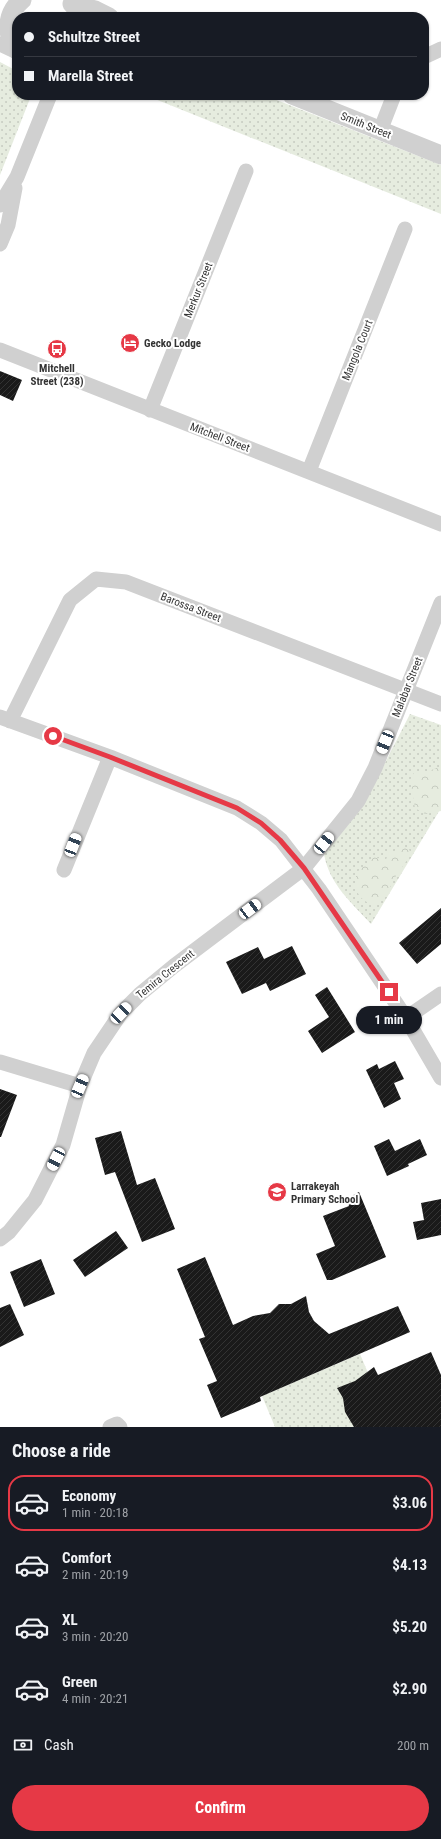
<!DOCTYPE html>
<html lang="en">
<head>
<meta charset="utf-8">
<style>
	body { margin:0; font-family:"Roboto Condensed",sans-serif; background:#20242c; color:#f1f3f6; height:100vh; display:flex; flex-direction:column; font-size:15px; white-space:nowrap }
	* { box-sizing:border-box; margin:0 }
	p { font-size:13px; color:#9ea1a6 }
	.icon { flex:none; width:22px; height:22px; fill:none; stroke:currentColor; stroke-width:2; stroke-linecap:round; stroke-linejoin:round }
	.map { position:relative; height:1427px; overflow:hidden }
	.drawer { display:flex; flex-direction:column; background:#171b24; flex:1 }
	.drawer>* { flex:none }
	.top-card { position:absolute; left:12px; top:12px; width:417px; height:88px; border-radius:16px; box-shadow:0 1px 3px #0004; display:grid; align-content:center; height:88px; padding:0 12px; background:#171b24 }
	.end { position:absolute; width:18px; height:18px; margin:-9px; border:5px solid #e63946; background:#fff; box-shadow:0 0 0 2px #fff }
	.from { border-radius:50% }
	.bubble { position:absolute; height:28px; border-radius:14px; background:#171b24; box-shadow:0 1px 3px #0004; font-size:13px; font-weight:700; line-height:28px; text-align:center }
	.car { position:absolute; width:12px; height:24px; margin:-12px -6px; border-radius:5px; box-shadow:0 0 3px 1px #0007; background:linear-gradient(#fff 24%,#345 0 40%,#fff 0 76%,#345 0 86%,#fff 0) }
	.top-card b { display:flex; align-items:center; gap:14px; height:38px; font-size:15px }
	.top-card b+b { border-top:1px solid #363941 }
	.top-card i { width:10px; height:10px; background:#f1f3f6 }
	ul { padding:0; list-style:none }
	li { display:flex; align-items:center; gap:12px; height:56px; margin:0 8px 6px; padding:0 4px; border:2px solid transparent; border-radius:16px }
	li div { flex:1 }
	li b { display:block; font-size:15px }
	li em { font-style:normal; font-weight:700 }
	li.current { border-color:#e63946 }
	li>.icon { width:36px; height:36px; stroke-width:1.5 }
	h2 { padding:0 12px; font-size:18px; line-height:48px }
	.pay { display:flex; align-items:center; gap:10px; height:44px; padding:0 12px; font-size:15px }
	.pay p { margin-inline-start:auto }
	.cta { display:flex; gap:8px; margin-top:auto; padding:8px 12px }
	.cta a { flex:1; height:46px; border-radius:24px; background:#e63946; color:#fff; font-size:16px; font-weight:700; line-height:46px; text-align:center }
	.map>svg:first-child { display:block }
	.green { fill:url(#green-dots) }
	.forest { fill:url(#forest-crowns) }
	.building { fill:url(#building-hatch) }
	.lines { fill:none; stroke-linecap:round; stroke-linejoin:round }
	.minor { stroke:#d0d0d0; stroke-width:15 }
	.tertiary { stroke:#d0d0d0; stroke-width:19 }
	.route { stroke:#e63946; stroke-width:5 }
	.labels { text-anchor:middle; stroke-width:4; stroke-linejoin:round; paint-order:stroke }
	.street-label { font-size:11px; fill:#333; stroke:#fff }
	.poi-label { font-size:11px; font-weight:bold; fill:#333; stroke:#fff; text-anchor:start }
</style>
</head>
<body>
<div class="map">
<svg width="441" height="1427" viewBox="0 0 441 1427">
	<defs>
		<pattern id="green-dots" width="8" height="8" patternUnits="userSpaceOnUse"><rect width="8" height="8" fill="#e6ecdf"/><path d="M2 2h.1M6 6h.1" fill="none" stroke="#c6cbc0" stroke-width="1.8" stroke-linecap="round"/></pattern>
		<pattern id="forest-crowns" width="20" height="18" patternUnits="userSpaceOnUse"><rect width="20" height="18" fill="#e6ecdf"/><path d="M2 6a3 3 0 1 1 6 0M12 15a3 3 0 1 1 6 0" fill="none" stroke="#c6cbc0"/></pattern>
		<pattern id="building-hatch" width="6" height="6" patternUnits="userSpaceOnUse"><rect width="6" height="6" fill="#1a1a1a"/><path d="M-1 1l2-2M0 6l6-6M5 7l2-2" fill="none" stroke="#333"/></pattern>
	</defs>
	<rect width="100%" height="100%" fill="#fff"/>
	<path class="green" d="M0,62L17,71V95H30L31,96L0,175Z
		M145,95H264L441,165V214Z
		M410,714L441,725V808L371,924C352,903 329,884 324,854L363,806Z
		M360,1354L391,1427H275L262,1396Z"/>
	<path class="forest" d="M441,739V811L425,814L415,808L410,780L415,771H429L439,767Z
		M406,847L412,853L394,879L386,896L377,905L372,906L360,897L354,886L356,880V873L374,857L386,860L388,853Z"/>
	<path class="building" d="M0,371L22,380L13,401L0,395Z
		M441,908V944L417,964L399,943Z
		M292,946L306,974L270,991L266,983L242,994L226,962L258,947L264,959Z
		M327,987L355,1032L322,1053L308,1031L329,1017L315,995Z
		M395,1061L404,1079L394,1083L401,1099L384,1108L366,1070L377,1064L379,1069Z
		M0,1089L17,1095L1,1137H0Z
		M121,1131L137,1185L155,1178L175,1229L142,1242L115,1172L105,1175L95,1138Z
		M389,1139L395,1151L420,1139L427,1155L408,1164L409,1166L387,1176L374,1146Z
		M359,1192L386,1257L332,1280H327L316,1254L335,1246L323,1216L349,1206L346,1199Z
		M441,1199V1235L417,1240L413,1222L424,1220L421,1203Z
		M116,1231L128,1248L85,1277L73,1260Z
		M205,1257L233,1325L253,1316L270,1313L279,1304H291L306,1296L309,1312L314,1321L329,1334L398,1306L410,1332L260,1397L261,1401L221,1418L207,1385L217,1381L199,1339L205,1337L177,1269Z
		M41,1259L55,1294L24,1307L10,1272Z
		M10,1304L24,1335L0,1347V1308Z
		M431,1352L441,1375V1427H354L345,1412L343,1398L337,1388L355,1381L374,1367L378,1375Z"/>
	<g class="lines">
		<path class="minor" d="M0,44L17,52
			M424,57L441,49
			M380,131L394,95
			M0,205L17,177L50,95
			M0,244L8,225L15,188
			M0,350L441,524
			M150,410L246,171
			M309,471L405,229
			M0,717L110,757L237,808L261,823L281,840L319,889L406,1018L441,1078
			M10,721L70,600L96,579L126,582L441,704
			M64,870L110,757
			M406,1018L441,994
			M0,1062L80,1086
			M0,1239L9,1232L35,1200L63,1145L80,1086L94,1053L121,1013L140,994L174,966L304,868L358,801L375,768L441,603
			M110,1427L117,1424L120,1427"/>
		<path class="tertiary" d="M72,4L95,10L109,17
			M17,50C5,34 6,13 22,0
			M292,95L441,155"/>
	</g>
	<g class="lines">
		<path class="route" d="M53,736L110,757L237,808L261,823L280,840L304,868L389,992"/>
	</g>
	<defs>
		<symbol id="hotel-disc" viewBox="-11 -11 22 22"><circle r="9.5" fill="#e63946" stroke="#fff"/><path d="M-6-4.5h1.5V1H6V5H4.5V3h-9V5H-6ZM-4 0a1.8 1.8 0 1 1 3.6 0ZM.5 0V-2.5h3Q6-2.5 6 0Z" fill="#fff"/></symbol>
		<symbol id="bus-disc" viewBox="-11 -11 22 22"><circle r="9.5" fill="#e63946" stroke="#fff"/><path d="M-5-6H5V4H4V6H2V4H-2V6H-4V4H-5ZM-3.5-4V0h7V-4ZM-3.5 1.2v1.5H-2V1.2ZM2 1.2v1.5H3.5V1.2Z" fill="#fff"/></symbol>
		<symbol id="school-disc" viewBox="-11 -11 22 22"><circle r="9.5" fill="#e63946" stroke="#fff"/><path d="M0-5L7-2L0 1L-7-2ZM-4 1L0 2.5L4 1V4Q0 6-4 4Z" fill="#fff"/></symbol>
	</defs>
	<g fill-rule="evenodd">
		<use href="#hotel-disc" x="119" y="332" width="22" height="22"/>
		<use href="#bus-disc" x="46" y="338" width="22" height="22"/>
		<use href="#school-disc" x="266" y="1181" width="22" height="22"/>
	</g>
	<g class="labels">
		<g class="street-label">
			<text transform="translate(366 125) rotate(22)" y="4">Smith Street</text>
			<text transform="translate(198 290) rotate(-68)" y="4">Merkur Street</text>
			<text transform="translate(357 350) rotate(-68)" y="4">Mangola Court</text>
			<text transform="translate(220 437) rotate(21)" y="4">Mitchell Street</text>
			<text transform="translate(191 607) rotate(21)" y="4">Barossa Street</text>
			<text transform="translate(407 687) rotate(-68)" y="4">Malabar Street</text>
			<text transform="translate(165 974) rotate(-39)" y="4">Temira Crescent</text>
		</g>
		<g class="poi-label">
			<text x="144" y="347">Gecko Lodge</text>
			<text x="57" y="372" text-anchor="middle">Mitchell<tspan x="57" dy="13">Street (238)</tspan></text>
			<text x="291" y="1190">Larrakeyah<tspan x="291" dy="13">Primary School</tspan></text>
		</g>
	</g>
</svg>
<i class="end from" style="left:53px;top:736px"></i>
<i class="end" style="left:389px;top:992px"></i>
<div class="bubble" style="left:356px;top:1006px;width:66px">1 min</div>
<i class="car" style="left:385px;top:742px;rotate:202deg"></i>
<i class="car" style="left:324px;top:843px;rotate:39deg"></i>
<i class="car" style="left:73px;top:845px;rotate:21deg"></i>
<i class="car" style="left:250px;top:909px;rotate:53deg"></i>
<i class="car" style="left:121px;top:1013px;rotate:44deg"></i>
<i class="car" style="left:80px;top:1086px;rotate:23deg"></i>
<i class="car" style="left:56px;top:1159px;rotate:207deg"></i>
<div class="top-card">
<b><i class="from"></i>Schultze Street</b>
<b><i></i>Marella Street</b>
</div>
</div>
<section class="drawer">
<h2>Choose a ride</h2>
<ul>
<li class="current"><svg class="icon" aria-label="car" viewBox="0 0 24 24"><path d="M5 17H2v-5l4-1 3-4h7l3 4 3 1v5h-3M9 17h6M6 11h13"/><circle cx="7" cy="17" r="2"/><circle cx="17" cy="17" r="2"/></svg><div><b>Economy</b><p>1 min · 20:18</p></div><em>$3.06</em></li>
<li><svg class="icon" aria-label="car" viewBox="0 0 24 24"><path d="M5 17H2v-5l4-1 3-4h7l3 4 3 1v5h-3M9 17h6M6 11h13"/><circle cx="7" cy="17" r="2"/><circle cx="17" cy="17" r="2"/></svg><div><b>Comfort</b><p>2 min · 20:19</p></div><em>$4.13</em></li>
<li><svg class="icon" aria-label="car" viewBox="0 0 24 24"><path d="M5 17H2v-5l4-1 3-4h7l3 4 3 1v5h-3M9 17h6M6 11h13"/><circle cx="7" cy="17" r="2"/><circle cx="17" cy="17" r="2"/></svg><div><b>XL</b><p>3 min · 20:20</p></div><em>$5.20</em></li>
<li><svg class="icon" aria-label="car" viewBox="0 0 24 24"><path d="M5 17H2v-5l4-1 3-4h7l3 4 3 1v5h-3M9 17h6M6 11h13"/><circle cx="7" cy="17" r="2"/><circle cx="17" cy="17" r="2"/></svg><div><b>Green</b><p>4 min · 20:21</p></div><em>$2.90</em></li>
</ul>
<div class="pay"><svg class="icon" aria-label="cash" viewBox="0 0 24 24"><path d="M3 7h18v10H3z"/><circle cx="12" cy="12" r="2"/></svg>Cash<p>200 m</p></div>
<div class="cta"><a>Confirm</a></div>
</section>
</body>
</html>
